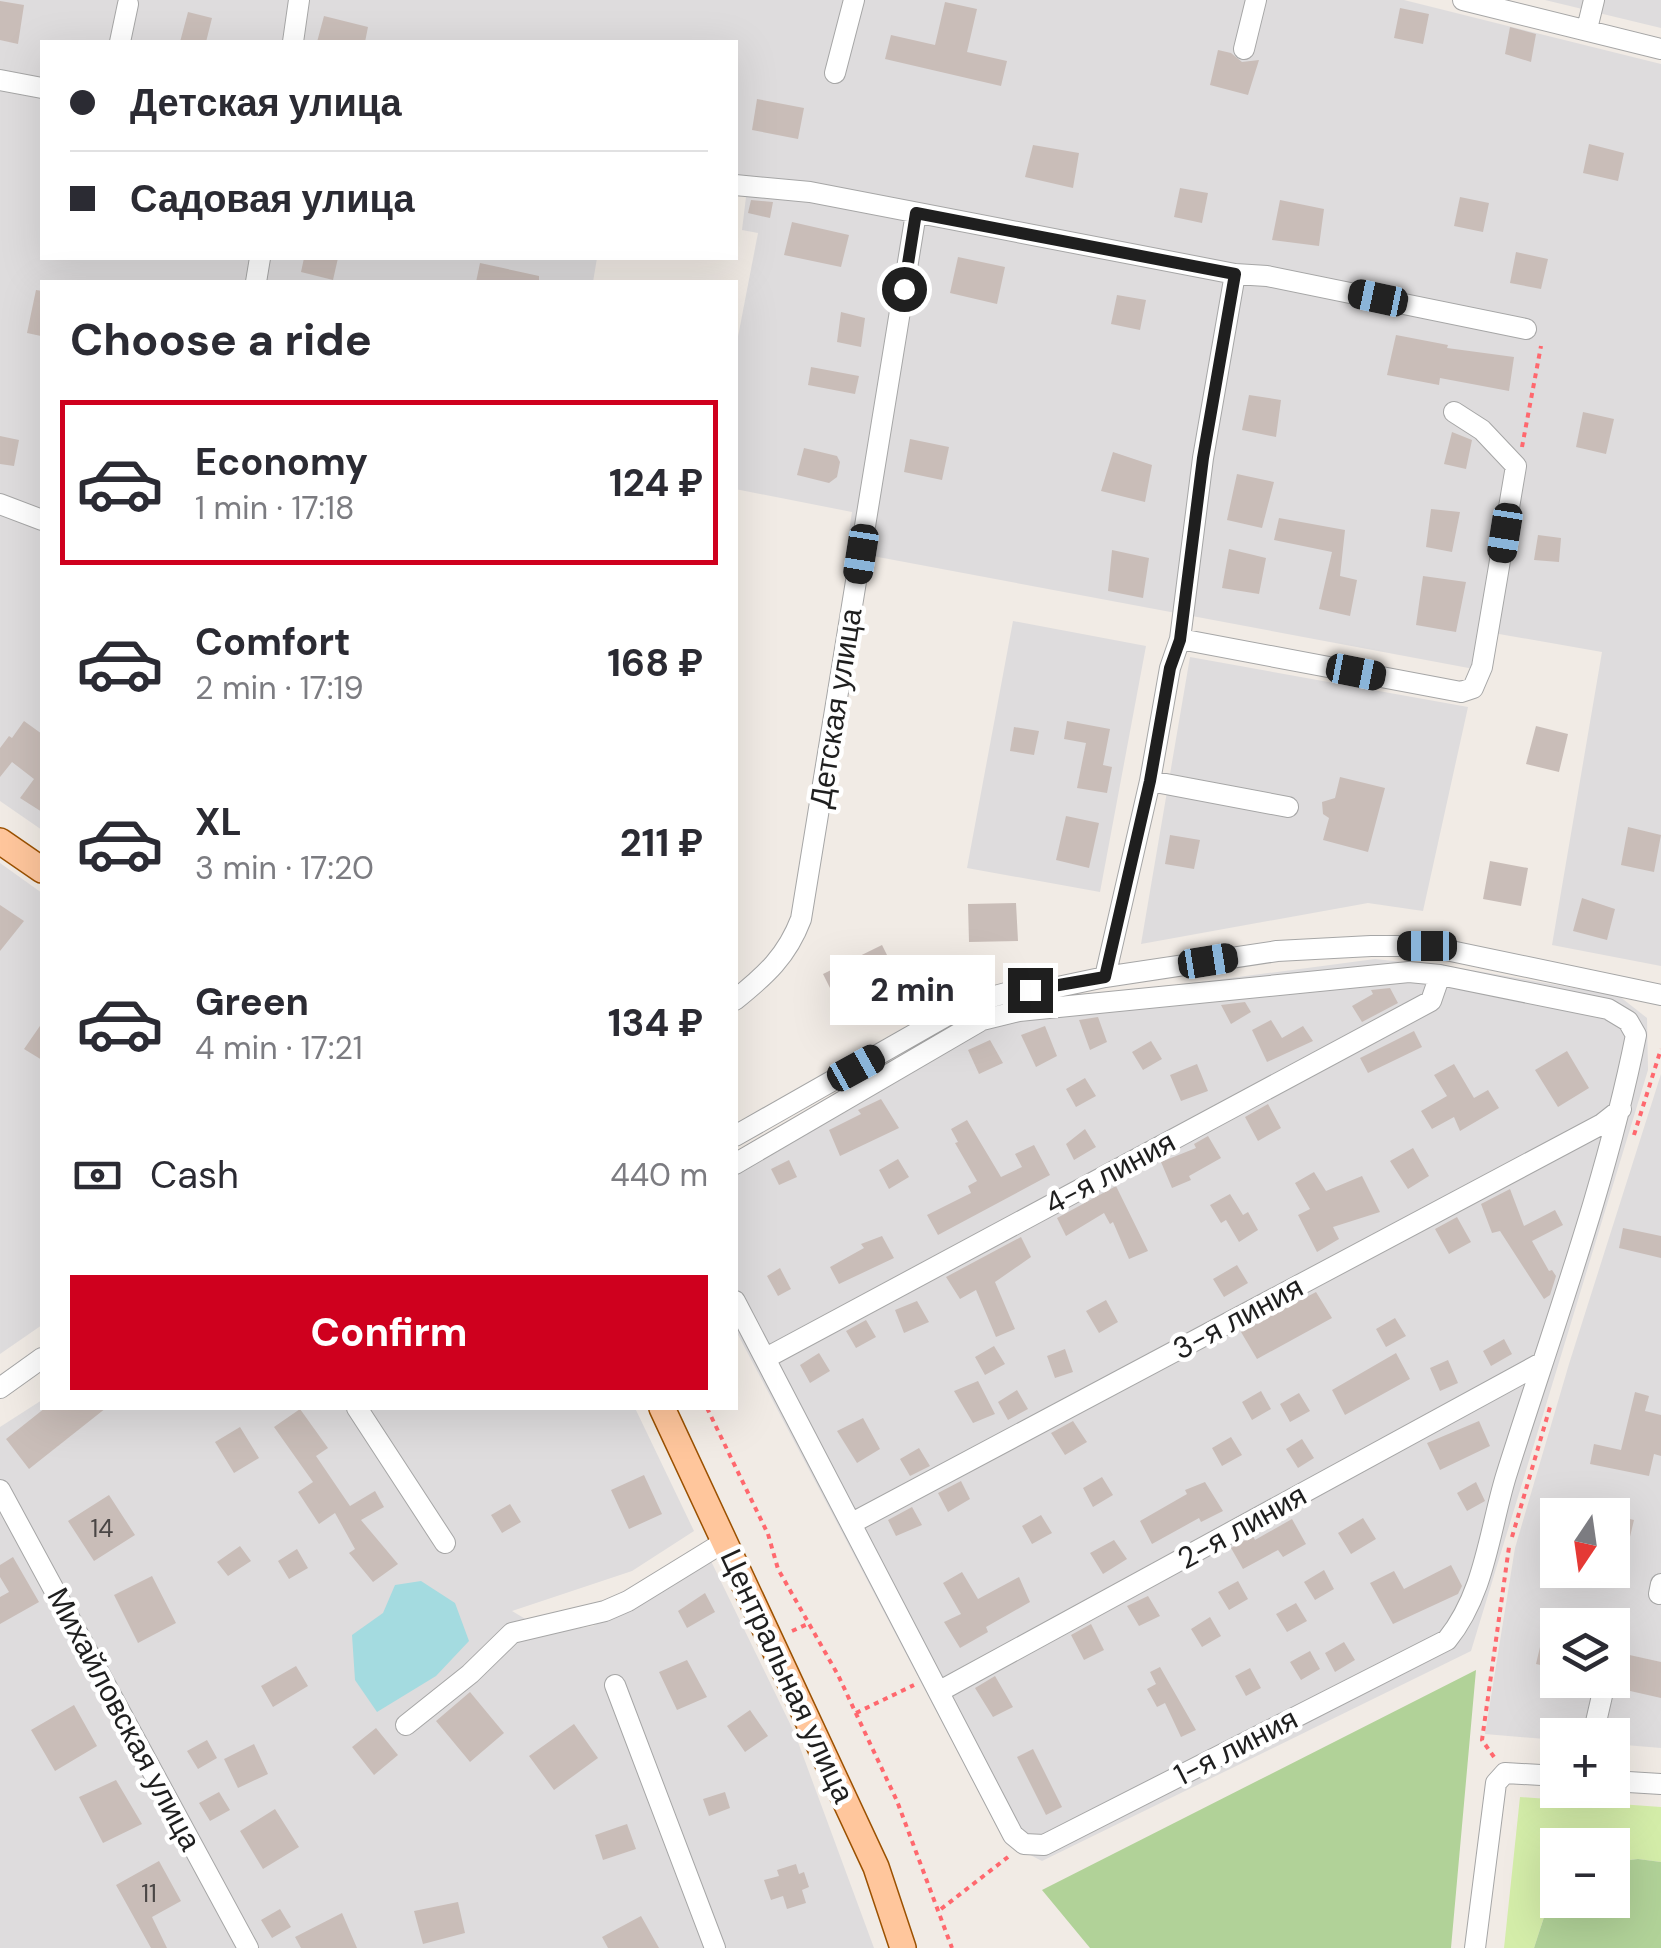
<!DOCTYPE html>
<html lang="en">
<head>
<meta charset="utf-8">
<style>
	body { margin:0; font-family:"DM Sans",sans-serif; background:#f7f7f7; color:#2b2b33; height:100vh; display:flex; flex-direction:column; font-size:38px; white-space:nowrap }
	* { box-sizing:border-box; margin:0 }
	p { font-size:32px; color:#7c7c81 }
	.icon { flex:none; width:55px; height:55px; fill:none; stroke:currentColor; stroke-width:2; stroke-linecap:round; stroke-linejoin:round }
	.map { position:relative; flex:1; overflow:hidden }
	.side { position:absolute; left:40px; top:280px; width:698px; height:1130px; display:flex; flex-direction:column; background:#fff; border-radius:0px; box-shadow:0 10px 40px #0002 }
	.side>* { flex:none }
	.banner { position:absolute; left:40px; top:40px; width:698px; height:220px; border-radius:0px; box-shadow:0 10px 40px #0002; display:grid; align-content:center; height:220px; padding:0 30px; background:#fff }
	.needle { width:65px; rotate:193deg }
	.controls { position:absolute; left:1540px; top:1498px; display:grid; gap:20px }
	.controls a { display:grid; place-items:center; width:90px; height:90px; border-radius:0px; background:#fff; box-shadow:0 10px 40px #0002; font-size:50px }
	.end { position:absolute; width:45px; height:45px; margin:-22px; border:12px solid #1f1f1f; background:#fff; box-shadow:0 0 0 5px #fff }
	.from { border-radius:50% }
	.bubble { position:absolute; height:70px; border-radius:0px; background:#fff; box-shadow:0 10px 40px #0002; font-size:32px; font-weight:700; line-height:70px; text-align:center }
	.car { position:absolute; width:30px; height:60px; margin:-30px -15px; border-radius:12px; box-shadow:0 0 8px 2px #0007; background:linear-gradient(#222 24%,#8ab4d8 0 40%,#222 0 76%,#8ab4d8 0 86%,#222 0) }
	.banner b { display:flex; align-items:center; gap:35px; height:95px; font-size:38px }
	.banner b+b { border-top:2px solid #e1e1e2 }
	.banner i { width:25px; height:25px; background:#2b2b33 }
	ul { padding:0; list-style:none }
	li { display:flex; align-items:center; gap:30px; height:165px; margin:0 20px 15px; padding:0 10px; border:5px solid transparent; border-radius:0px }
	li div { flex:1 }
	li b { display:block; font-size:38px }
	li em { font-style:normal; font-weight:700 }
	li.active { border-color:#cf001e }
	li>.icon { width:90px; height:90px; stroke-width:1.5 }
	h2 { padding:0 30px; font-size:45px; line-height:120px }
	.pay { display:flex; align-items:center; gap:25px; height:110px; padding:0 30px; font-size:38px }
	.pay p { margin-inline-start:auto }
	.cta { display:flex; gap:20px; margin-top:auto; padding:20px 30px }
	.cta a { flex:1; height:115px; border-radius:0px; background:#cf001e; color:#fff; font-size:40px; font-weight:700; line-height:115px; text-align:center }
	.map>svg:first-child { display:block }
	.residential { fill:#dedcdd; fill-rule:evenodd }
	.grass { fill:#d4eda9 }
	.forest { fill:#b1d298 }
	.water { fill:#a4dbe0 }
	.building { fill:#c9bdb8 }
	.lines { fill:none; stroke-linecap:round; stroke-linejoin:round }
	.minor-casing { stroke:#a6a6a6; stroke-width:22 }
	.major-casing { stroke:#9b5100; stroke-width:28 }
	.path { stroke:#ff686e; stroke-width:4; stroke-dasharray:5 5; stroke-linecap:butt }
	.minor { stroke:#fff; stroke-width:20 }
	.major { stroke:#ffc69c; stroke-width:25 }
	.route { stroke:#1f1f1f; stroke-width:12 }
	.labels { text-anchor:middle; stroke-width:9; stroke-linejoin:round; paint-order:stroke }
	.number-label { font-size:25px; fill:#4a4645 }
	.street-label { font-size:30px; fill:#1f1f1f; stroke:#fff }
</style>
</head>
<body>
<div class="map">
<svg width="1661" height="1948" viewBox="0 0 1661 1948">
	<rect width="100%" height="100%" fill="#f1ebe5"/>
	<path class="residential" d="M0,0H1404L1661,64V966L1552,945L1602,652L1482,631L1474,669L846,551L852,512L735,489V352L758,233L742,230L746,197L735,194V42H42V258H597L593,282H42V830L0,801Z
		M1545,0H1661V28Z
		M1013,621L1146,646L1100,892L967,868Z
		M1190,657L1468,707L1423,911L1368,903L1141,944Z
		M0,863L42,893V1325L0,1354Z
		M1375,959L1460,968L1619,996L1647,1018L1648,1070L1471,1651L1042,1861L1005,1842L735,1329V1153L1027,1005Z
		M1661,1074V1748L1613,1744L1612,1735H1558L1557,1740L1485,1734L1515,1548L1569,1364ZM1558,1515H1612V1570H1558ZM1558,1625H1612V1680H1558Z
		M42,1400V1408H635L694,1531L632,1571L512,1611L549,1633L593,1626L710,1559L795,1734L874,1948H0V1427Z"/>
	<path class="grass" d="M1520,1797L1661,1807V1862L1638,1859L1613,1862L1612,1845H1558L1557,1896L1547,1908L1534,1948H1504Z"/>
	<path class="forest" d="M1476,1670L1451,1948H1090L1042,1890Z
		M1638,1859L1661,1862V1948H1534L1547,1908L1557,1896L1558,1900H1612L1613,1862Z"/>
	<path class="water" d="M421,1581L455,1603L469,1641L436,1676L377,1712L355,1680L352,1635L383,1613L395,1585Z"/>
	<path class="building" d="M0,1L24,5L18,44L0,40Z
		M945,2L977,9L967,52L1007,61L1001,86L885,59L891,35L935,45Z
		M1400,8L1429,14L1423,44L1394,38Z
		M188,12L212,18L206,42H180Z
		M324,16L368,27L365,42H317Z
		M1510,27L1536,34L1531,62L1505,54Z
		M1218,50L1231,53L1242,62L1259,60L1248,95L1210,85Z
		M757,99L804,108L798,139L752,130Z
		M1589,144L1624,153L1618,181L1583,173Z
		M1033,145L1079,153L1073,188L1025,177Z
		M1180,188L1208,193L1202,223L1174,217Z
		M1460,197L1489,203L1483,232L1454,226Z
		M751,200L773,202L770,218L748,213Z
		M1280,200L1324,209L1319,246L1272,240Z
		M792,222L849,235L841,267L784,255Z
		M1516,252L1548,259L1541,289L1510,283Z
		M958,257L1005,267L997,304L950,293Z
		M304,258H338L333,280L301,272Z
		M480,263L539,276V282H476Z
		M36,290L42,291L41,336L27,333Z
		M1117,295L1146,300L1140,330L1111,324Z
		M841,312L865,318L861,347L837,342Z
		M1396,335L1448,345L1447,348L1514,357L1509,391L1440,378L1439,385L1387,375Z
		M811,367L859,376L855,394L808,385Z
		M1249,395L1281,400L1276,437L1242,430Z
		M1583,412L1614,419L1606,454L1576,447Z
		M1452,432L1472,440L1466,469L1444,464Z
		M0,436L19,440L14,466L0,464Z
		M910,439L949,447L942,480L904,472Z
		M804,448L837,456L840,462L837,477L829,483L797,475Z
		M1113,452L1152,465L1145,502L1101,491Z
		M1237,474L1274,482L1262,528L1227,520Z
		M1431,509L1460,512L1452,552L1426,547Z
		M1279,518L1345,530L1340,576L1357,580L1350,616L1319,609L1332,552L1274,540Z
		M1538,535L1561,538L1559,562L1534,560Z
		M1229,549L1266,558L1259,594L1222,588Z
		M1112,550L1149,558L1143,598L1108,591Z
		M1423,576L1466,582L1456,632L1416,625Z
		M24,721L42,734V812L20,798L34,779L12,762L0,777V748L9,736L12,738Z
		M1067,721L1110,729L1103,765L1112,767L1107,793L1077,788L1086,743L1064,739Z
		M1536,726L1568,734L1559,772L1526,764Z
		M1014,727L1039,731L1034,755L1010,751Z
		M1340,777L1385,788L1368,852L1323,840L1329,818L1323,814L1322,802L1335,798Z
		M1066,816L1099,823L1089,868L1056,860Z
		M1628,827L1661,835L1654,872L1621,865Z
		M1170,835L1200,840L1194,869L1165,864Z
		M1490,861L1528,868L1521,906L1483,899Z
		M1582,898L1615,909L1607,940L1573,931Z
		M1016,903L1018,941L969,942L968,904Z
		M0,905L24,921L0,951Z
		M882,945L900,981L841,1010L823,974Z
		M1390,988L1398,1003L1362,1022L1352,1006L1373,994L1371,990Z
		M1245,1002L1251,1012L1231,1024L1221,1005Z
		M1098,1017L1107,1042L1090,1050L1079,1020Z
		M1271,1020L1282,1038L1303,1026L1313,1041L1267,1062L1252,1030Z
		M42,1023V1060L24,1049Z
		M1045,1026L1057,1056L1036,1067L1021,1035Z
		M1414,1031L1422,1047L1368,1073L1360,1058Z
		M990,1040L1003,1063L979,1074L968,1050Z
		M1151,1041L1162,1059L1143,1070L1132,1052Z
		M1567,1051L1589,1088L1558,1107L1535,1070Z
		M1197,1064L1208,1091L1181,1101L1170,1075Z
		M1454,1064L1474,1098L1488,1090L1499,1108L1460,1131L1454,1117L1432,1129L1421,1111L1447,1096L1434,1075Z
		M1085,1078L1096,1096L1076,1107L1066,1089Z
		M881,1099L899,1128L840,1156L829,1130L861,1114L858,1110Z
		M1268,1104L1281,1128L1258,1141L1245,1117Z
		M967,1120L1001,1177L1022,1167L1015,1154L1034,1145L1050,1175L938,1235L927,1215L971,1193L968,1186L977,1181L955,1143L958,1142L951,1129Z
		M1085,1129L1096,1147L1074,1160L1066,1144Z
		M1208,1136L1221,1158L1189,1176L1191,1180L1172,1188L1161,1162L1196,1148L1194,1144Z
		M1413,1148L1429,1176L1408,1189L1390,1161Z
		M898,1159L909,1177L889,1189L879,1170Z
		M789,1160L797,1177L779,1185L771,1169Z
		M1314,1172L1326,1191L1362,1176L1380,1212L1333,1227L1339,1239L1317,1252L1298,1215L1310,1209L1295,1183Z
		M1116,1186L1148,1251L1129,1259L1113,1222L1110,1224L1104,1213L1066,1236L1057,1218Z
		M1510,1189L1524,1226L1555,1210L1563,1225L1532,1241L1549,1271L1552,1270L1556,1276L1550,1295L1544,1299L1500,1231L1492,1233L1481,1204Z
		M1230,1194L1243,1215L1248,1212L1258,1230L1239,1242L1226,1220L1221,1223L1210,1205Z
		M1457,1217L1471,1242L1449,1254L1435,1229Z
		M1623,1228L1661,1236V1258L1619,1248Z
		M882,1236L894,1258L839,1284L830,1267L864,1248L861,1244Z
		M1021,1237L1031,1257L995,1282L1015,1329L996,1337L976,1290L960,1299L946,1277Z
		M1237,1265L1248,1283L1224,1297L1213,1279Z
		M780,1268L791,1289L778,1296L767,1276Z
		M1316,1292L1332,1318L1257,1359L1241,1332Z
		M1106,1300L1118,1322L1099,1333L1086,1311Z
		M917,1301L929,1322L904,1333L895,1310Z
		M1395,1318L1406,1336L1386,1347L1376,1329Z
		M866,1320L876,1337L856,1348L846,1331Z
		M1504,1339L1512,1354L1491,1366L1483,1351Z
		M994,1346L1005,1364L985,1375L975,1357Z
		M1065,1349L1073,1372L1055,1378L1047,1356Z
		M819,1353L830,1371L810,1383L800,1365Z
		M1396,1353L1410,1379L1345,1415L1332,1390Z
		M1448,1360L1458,1383L1440,1391L1430,1368Z
		M978,1381L995,1414L973,1423L954,1391Z
		M1017,1390L1028,1409L1008,1420L998,1402Z
		M1261,1391L1271,1409L1252,1420L1242,1402Z
		M1635,1392L1649,1396L1645,1411L1661,1415V1456L1654,1454L1649,1476L1590,1464L1594,1444L1621,1450Z
		M1299,1393L1310,1411L1290,1422L1280,1404Z
		M45,1408H106L29,1469L6,1439Z
		M300,1409L328,1448L316,1456L350,1506L375,1491L384,1507L361,1520L398,1564L373,1582L349,1553L355,1549L335,1513L319,1524L298,1492L313,1482L274,1427Z
		M863,1418L880,1449L857,1463L837,1431Z
		M1073,1421L1087,1442L1065,1455L1051,1433Z
		M1479,1421L1490,1446L1440,1470L1427,1443Z
		M240,1427L259,1458L234,1473L215,1442Z
		M1231,1437L1242,1455L1222,1466L1212,1448Z
		M1302,1439L1314,1458L1298,1468L1286,1449Z
		M919,1448L930,1466L910,1476L900,1459Z
		M644,1475L662,1514L629,1529L611,1490Z
		M1102,1477L1113,1495L1093,1507L1083,1488Z
		M961,1481L970,1499L948,1512L938,1493Z
		M1205,1482L1223,1511L1201,1522L1199,1518L1152,1544L1140,1521L1187,1494L1185,1490Z
		M1476,1482L1485,1501L1467,1511L1457,1493Z
		M109,1495L135,1535L94,1561L68,1521Z
		M510,1504L521,1522L502,1533L491,1515Z
		M912,1507L922,1525L896,1536L888,1520Z
		M1041,1515L1052,1533L1032,1544L1022,1526Z
		M1612,1515L1634,1520L1618,1587H1612Z
		M1363,1518L1376,1539L1351,1554L1338,1533Z
		M1292,1519L1306,1544L1283,1557L1278,1550L1243,1569L1231,1548L1253,1536L1255,1540Z
		M1114,1540L1127,1559L1103,1574L1090,1553Z
		M240,1546L251,1561L228,1576L217,1562Z
		M297,1549L308,1568L289,1579L278,1561Z
		M13,1557L39,1602L0,1624V1597L9,1592L0,1577V1565Z
		M1451,1565L1462,1586L1458,1594L1393,1624L1370,1583L1394,1571L1404,1589Z
		M1324,1570L1334,1589L1315,1600L1304,1582Z
		M962,1572L978,1599L1019,1577L1030,1602L986,1627L988,1632L960,1648L944,1622L961,1614L943,1583Z
		M152,1576L176,1623L138,1643L114,1595Z
		M1238,1581L1248,1599L1229,1610L1218,1592Z
		M705,1593L715,1612L687,1628L678,1611Z
		M1148,1596L1160,1616L1139,1626L1127,1606Z
		M1296,1603L1307,1621L1287,1632L1276,1614Z
		M1210,1617L1221,1636L1202,1647L1191,1629Z
		M1091,1624L1104,1650L1084,1660L1071,1635Z
		M1544,1630L1558,1633V1669L1536,1664Z
		M1344,1642L1355,1660L1335,1672L1325,1653Z
		M1310,1651L1320,1669L1301,1680L1290,1662Z
		M1625,1654L1661,1662V1698L1617,1688Z
		M687,1660L707,1697L677,1710L659,1672Z
		M296,1666L308,1686L273,1707L261,1686Z
		M1160,1667L1196,1730L1181,1737L1165,1703L1157,1707L1147,1689L1156,1684L1150,1672Z
		M1250,1668L1261,1688L1246,1696L1235,1676Z
		M995,1676L1013,1707L993,1717L975,1688Z
		M470,1692L504,1733L470,1762L436,1721Z
		M74,1705L97,1746L55,1771L31,1730Z
		M750,1710L768,1736L745,1752L727,1726Z
		M574,1724L598,1758L554,1790L529,1756Z
		M376,1728L398,1755L374,1775L352,1747Z
		M207,1740L217,1758L198,1769L187,1751Z
		M254,1744L268,1774L238,1788L224,1759Z
		M1033,1749L1062,1807L1046,1815L1017,1757Z
		M116,1780L142,1824L103,1843L79,1797Z
		M219,1792L230,1810L210,1821L199,1803Z
		M725,1792L730,1808L709,1816L703,1799Z
		M275,1809L299,1847L263,1869L240,1831Z
		M627,1824L636,1849L603,1860L595,1835Z
		M159,1861L181,1901L152,1917L167,1948H151L116,1885Z
		M796,1864L799,1874L804,1872L809,1887L802,1890L806,1903L787,1909L783,1896L771,1900L764,1880L779,1876L777,1870Z
		M458,1902L465,1933L423,1944L414,1911Z
		M280,1909L291,1927L272,1938L261,1920Z
		M342,1913L357,1948H301L295,1937Z
		M641,1916L659,1948H608L602,1937Z"/>
	<g class="lines">
		<defs>
			<path id="minor" d="M1463,0L1661,49
				M1587,29L1594,0
				M120,42L128,4
				M293,42L299,0
				M1244,49L1256,0
				M835,73L854,0
				M0,80L42,88
				M735,185L810,192L1235,274L1267,276L1526,329
				M256,282L260,258
				M0,504L42,520
				M1180,639L1461,692L1473,688L1482,667L1516,466L1482,430L1454,412
				M1150,781L1288,807
				M1105,977L1150,781L1170,668L1180,639L1203,458L1235,274
				M735,1000C766,975 787,956 801,919L916,213
				M735,1136L969,1003L1006,993L1053,988L1105,977L1277,951L1371,946H1427L1661,995
				M735,1164L982,1020L1019,1011L1409,972L1440,975L1608,1009L1628,1021L1636,1035C1606,1185 1552,1330 1506,1476C1489,1532 1485,1593 1447,1640L1044,1845L1024,1844L1013,1835L735,1301
				M766,1358L1431,1001L1440,975
				M0,1388L42,1358
				M357,1408L445,1543
				M0,1490L248,1948
				M852,1523L1602,1124L1621,1109
				M1659,1594L1661,1584
				M615,1685L715,1948
				M940,1691L1543,1362
				M406,1725L470,1674L512,1633L605,1611L628,1601L724,1542
				M1593,1735L1604,1687
				M1612,1781L1661,1784
				M1475,1948L1496,1783L1505,1773L1558,1776"/>
			<path id="major" d="M0,841L42,870
				M662,1408L876,1867L903,1948"/>
		</defs>
		<use href="#minor" class="minor-casing"/>
		<use href="#major" class="major-casing"/>
		<path class="path" d="M1522,447L1541,346
			M1634,1135L1661,1049
			M707,1408L768,1534L778,1569L838,1675L897,1801L952,1948
			M1512,1537L1550,1407
			M792,1631L810,1623
			M856,1713L914,1685
			M1494,1757L1482,1740L1509,1547
			M941,1909L1008,1857"/>
		<use href="#minor" class="minor"/>
		<use href="#major" class="major"/>
	</g>
	<g class="lines">
		<path class="route" d="M904,289L916,213L1235,274L1203,458L1180,640L1170,668L1150,781L1105,977L1030,990"/>
	</g>
	<g class="labels">
		<g class="number-label">
			<text x="102" y="1537">14</text>
			<text x="149" y="1902">11</text>
		</g>
		<g class="street-label">
			<text transform="translate(836 708) rotate(-81)" y="10">Детская улица</text>
			<text transform="translate(1110 1173) rotate(-28)" y="10">4-я линия</text>
			<text transform="translate(1238 1318) rotate(-28)" y="10">3-я линия</text>
			<text transform="translate(1242 1527) rotate(-29)" y="10">2-я линия</text>
			<text transform="translate(787 1676) rotate(65)" y="10">Центральная улица</text>
			<text transform="translate(124 1719) rotate(62)" y="10">Михайловская улица</text>
			<text transform="translate(1236 1747) rotate(-27)" y="10">1-я линия</text>
		</g>
	</g>
</svg>
<div class="controls">
<a><svg class="needle" viewBox="-14 -14 28 28"><path d="M0-13l5 13h-10z" fill="#e53935"/><path d="M0 13l5-13h-10z" fill="#7c7c81"/></svg></a>
<a><svg class="icon" aria-label="layers" viewBox="0 0 24 24"><path d="M12 4l9 5-9 5-9-5zM3 14l9 5 9-5"/></svg></a>
<a>+</a>
<a>−</a>
</div>
<i class="end from" style="left:904px;top:289px"></i>
<i class="end" style="left:1030px;top:990px"></i>
<div class="bubble" style="left:830px;top:955px;width:165px">2 min</div>
<i class="car" style="left:1378px;top:298px;rotate:282deg"></i>
<i class="car" style="left:1505px;top:533px;rotate:189deg"></i>
<i class="car" style="left:861px;top:554px;rotate:189deg"></i>
<i class="car" style="left:1356px;top:672px;rotate:101deg"></i>
<i class="car" style="left:1427px;top:946px;rotate:270deg"></i>
<i class="car" style="left:1208px;top:961px;rotate:81deg"></i>
<i class="car" style="left:856px;top:1068px;rotate:61deg"></i>
<div class="banner">
<b><i class="from"></i>Детская улица</b>
<b><i></i>Садовая улица</b>
</div>
<section class="side">
<h2>Choose a ride</h2>
<ul>
<li class="active"><svg class="icon" aria-label="car" viewBox="0 0 24 24"><path d="M5 17H2v-5l4-1 3-4h7l3 4 3 1v5h-3M9 17h6M6 11h13"/><circle cx="7" cy="17" r="2"/><circle cx="17" cy="17" r="2"/></svg><div><b>Economy</b><p>1 min · 17:18</p></div><em>124 ₽</em></li>
<li><svg class="icon" aria-label="car" viewBox="0 0 24 24"><path d="M5 17H2v-5l4-1 3-4h7l3 4 3 1v5h-3M9 17h6M6 11h13"/><circle cx="7" cy="17" r="2"/><circle cx="17" cy="17" r="2"/></svg><div><b>Comfort</b><p>2 min · 17:19</p></div><em>168 ₽</em></li>
<li><svg class="icon" aria-label="car" viewBox="0 0 24 24"><path d="M5 17H2v-5l4-1 3-4h7l3 4 3 1v5h-3M9 17h6M6 11h13"/><circle cx="7" cy="17" r="2"/><circle cx="17" cy="17" r="2"/></svg><div><b>XL</b><p>3 min · 17:20</p></div><em>211 ₽</em></li>
<li><svg class="icon" aria-label="car" viewBox="0 0 24 24"><path d="M5 17H2v-5l4-1 3-4h7l3 4 3 1v5h-3M9 17h6M6 11h13"/><circle cx="7" cy="17" r="2"/><circle cx="17" cy="17" r="2"/></svg><div><b>Green</b><p>4 min · 17:21</p></div><em>134 ₽</em></li>
</ul>
<div class="pay"><svg class="icon" aria-label="cash" viewBox="0 0 24 24"><path d="M3 7h18v10H3z"/><circle cx="12" cy="12" r="2"/></svg>Cash<p>440 m</p></div>
<div class="cta"><a>Confirm</a></div>
</section>
</div>
</body>
</html>
